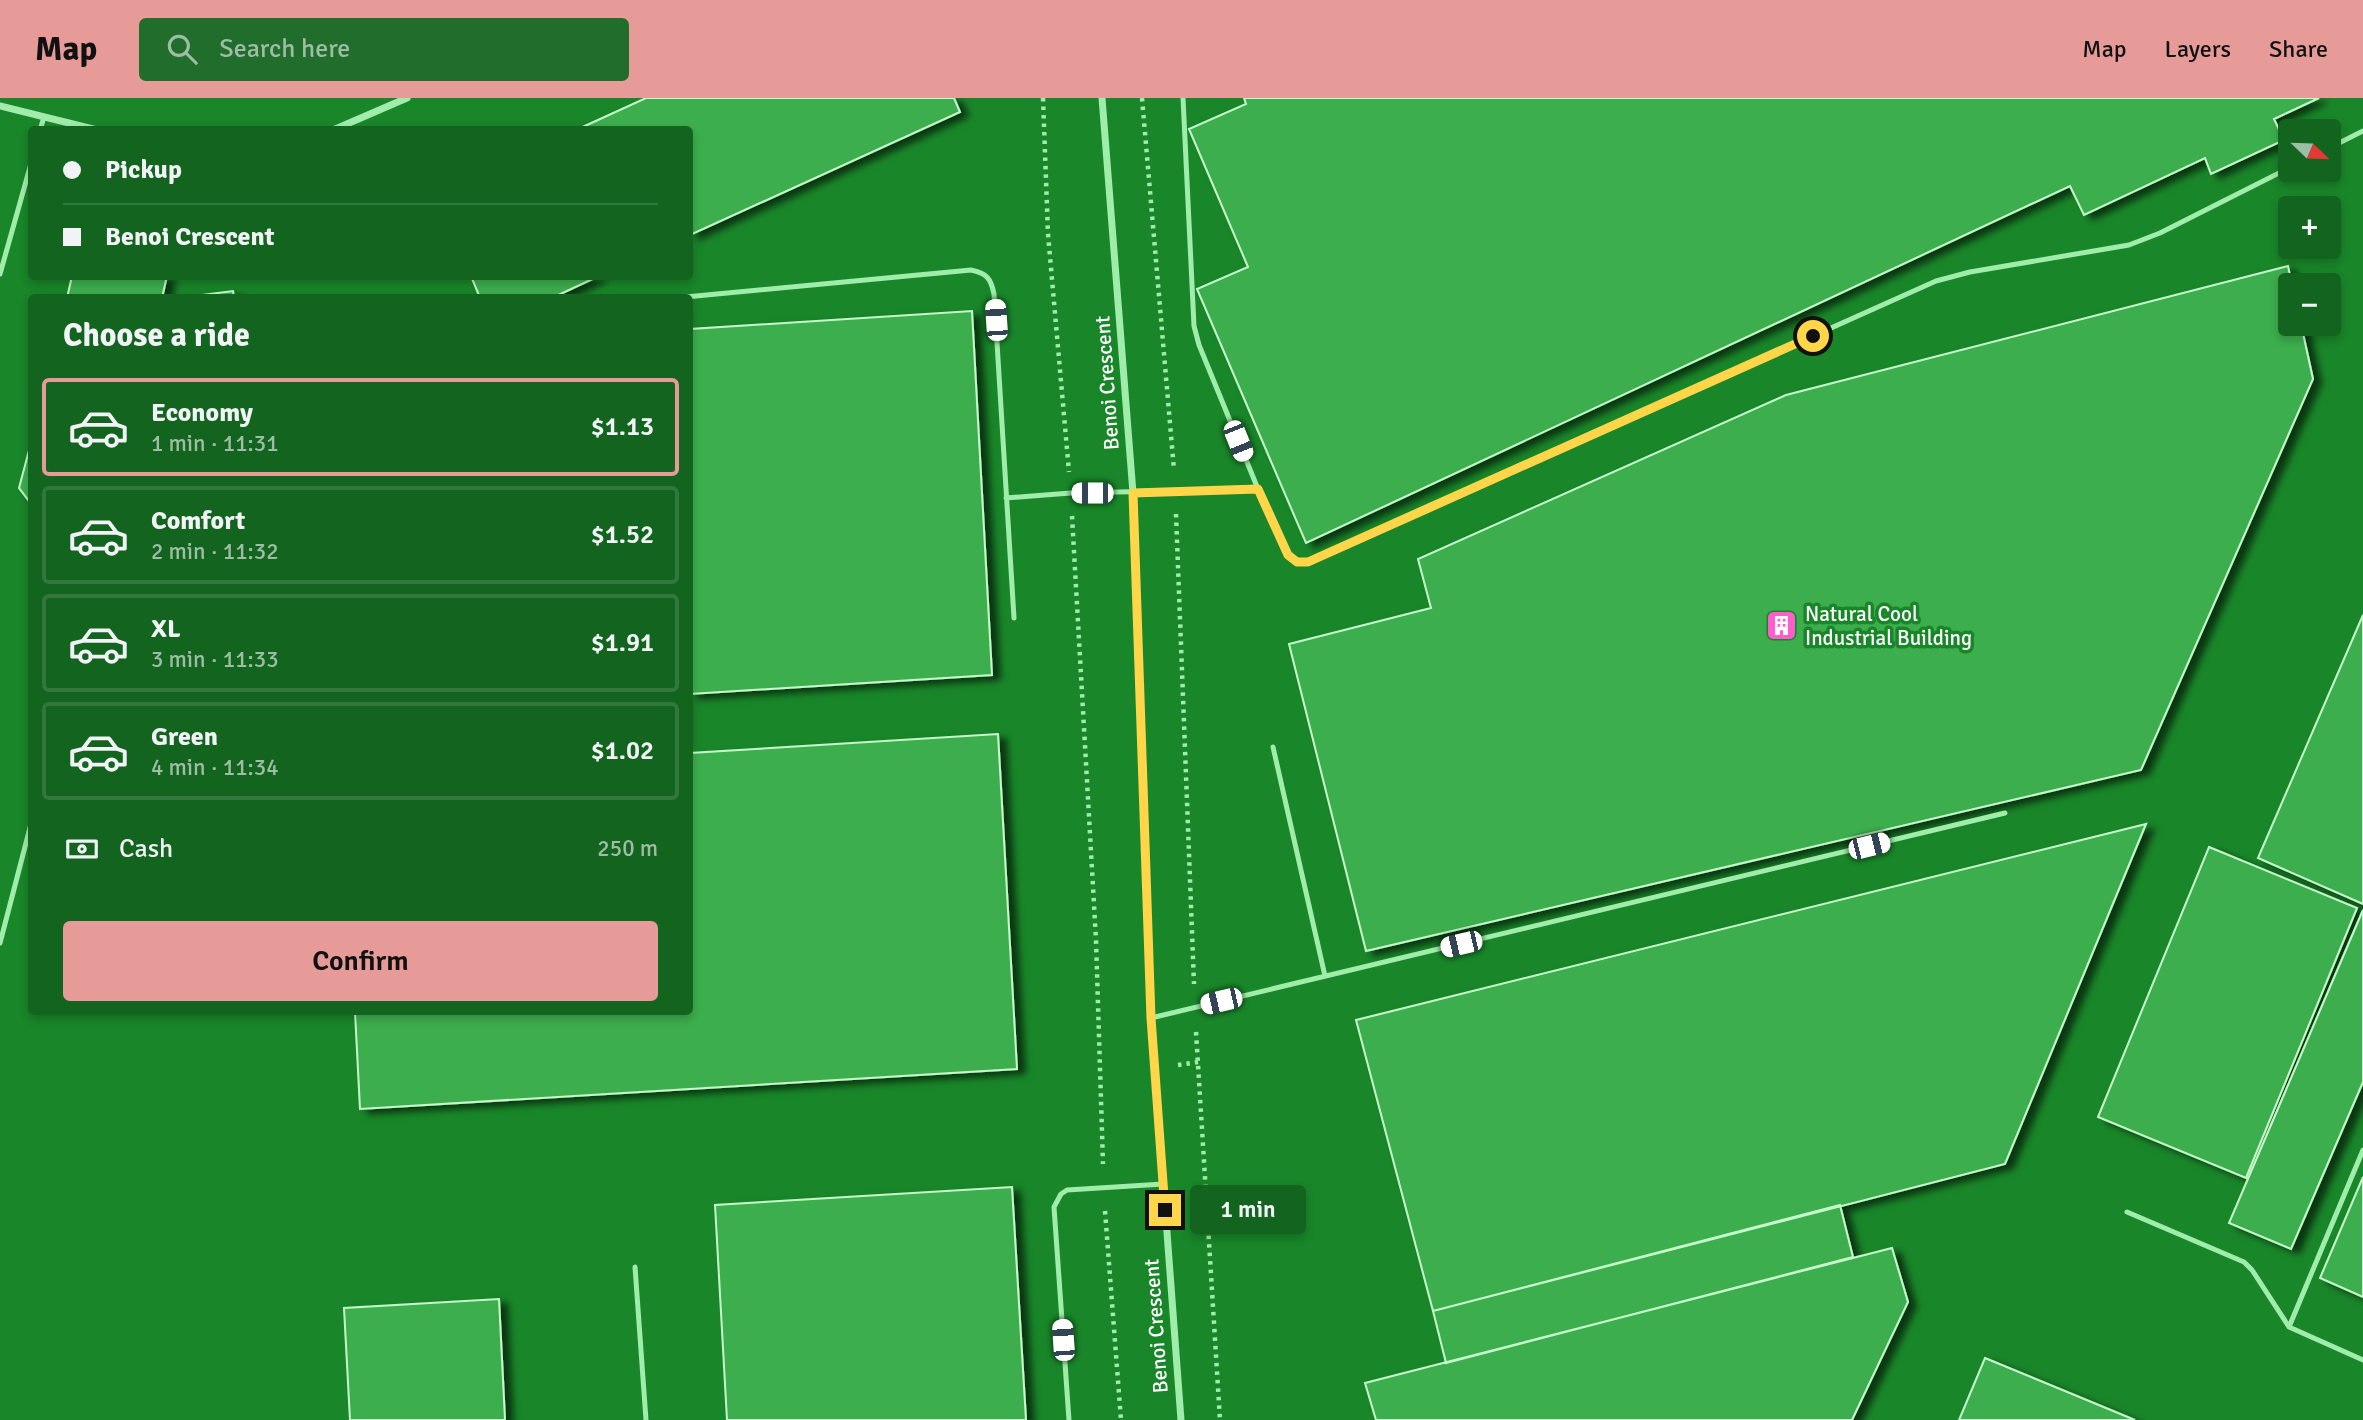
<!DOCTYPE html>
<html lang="en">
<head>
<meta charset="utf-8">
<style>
	body { margin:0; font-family:Signika,sans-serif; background:#206d2c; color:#f1f3f6; height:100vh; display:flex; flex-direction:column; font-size:26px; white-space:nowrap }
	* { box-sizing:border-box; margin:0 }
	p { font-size:23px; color:#9dbda4 }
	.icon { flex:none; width:38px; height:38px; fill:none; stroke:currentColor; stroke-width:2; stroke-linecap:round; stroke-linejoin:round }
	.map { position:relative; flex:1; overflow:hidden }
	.side { position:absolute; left:28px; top:196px; width:665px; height:721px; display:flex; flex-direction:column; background:#13641f; border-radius:7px; box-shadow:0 4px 10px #0003 }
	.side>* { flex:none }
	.hud { position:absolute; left:28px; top:28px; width:665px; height:154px; border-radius:7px; box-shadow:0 4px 10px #0003; display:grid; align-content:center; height:154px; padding:0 35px; background:#13641f }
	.needle { width:46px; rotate:113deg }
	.buttons { position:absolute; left:2278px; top:21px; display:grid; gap:14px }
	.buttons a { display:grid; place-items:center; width:63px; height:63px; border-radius:7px; background:#13641f; box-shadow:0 4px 10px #0003; font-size:35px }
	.end { position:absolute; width:32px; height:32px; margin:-16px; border:9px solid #ffd54a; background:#111; box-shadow:0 0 0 4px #111 }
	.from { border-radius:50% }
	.bubble { position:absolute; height:49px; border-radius:7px; background:#13641f; box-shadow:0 4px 10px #0003; font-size:23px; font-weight:600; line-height:49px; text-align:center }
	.car { position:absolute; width:21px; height:42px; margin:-21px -10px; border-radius:9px; box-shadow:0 0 5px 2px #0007; background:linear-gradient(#fff 24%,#345 0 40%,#fff 0 76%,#345 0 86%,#fff 0) }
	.hud b { display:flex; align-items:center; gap:24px; height:66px; font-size:26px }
	.hud b+b { border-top:2px solid #32783d }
	.hud i { width:18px; height:18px; background:#f1f3f6 }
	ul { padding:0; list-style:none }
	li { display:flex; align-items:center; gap:21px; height:98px; margin:0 14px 10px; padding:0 21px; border:4px solid #32783d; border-radius:7px }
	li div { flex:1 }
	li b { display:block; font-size:26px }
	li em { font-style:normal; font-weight:600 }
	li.active { border-color:#e69b98 }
	li>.icon { width:63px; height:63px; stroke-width:1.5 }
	h2 { padding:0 35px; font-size:32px; line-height:84px }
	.pay { display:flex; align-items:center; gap:18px; height:77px; padding:0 35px; font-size:26px }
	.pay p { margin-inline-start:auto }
	.primary-button { display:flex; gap:14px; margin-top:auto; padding:14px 35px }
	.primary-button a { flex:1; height:80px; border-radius:7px; background:#e69b98; color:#111; font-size:28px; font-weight:600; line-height:80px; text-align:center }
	header { display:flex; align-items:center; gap:42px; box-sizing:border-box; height:98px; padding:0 35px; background:#e69b98; color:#111 }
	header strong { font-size:33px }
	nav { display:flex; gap:38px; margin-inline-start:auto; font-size:24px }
	.search { width:490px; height:63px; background:#206d2c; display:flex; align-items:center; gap:18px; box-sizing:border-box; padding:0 24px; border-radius:7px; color:#9dbda4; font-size:26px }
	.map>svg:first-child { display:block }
	.building { fill:#3eae4d; stroke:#c6f9cc; stroke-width:2; filter:url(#shadow) }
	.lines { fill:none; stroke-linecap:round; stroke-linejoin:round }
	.path { stroke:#a0ecaa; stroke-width:4.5; stroke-dasharray:3.5 5; stroke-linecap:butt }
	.lane { stroke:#a0ecaa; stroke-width:5 }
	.street { stroke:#a0ecaa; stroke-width:7 }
	.route { stroke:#ffd54a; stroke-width:9 }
	.labels { text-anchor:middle; stroke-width:7; stroke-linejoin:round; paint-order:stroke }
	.street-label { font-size:21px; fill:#fff; stroke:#198629 }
	.poi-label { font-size:21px; fill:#fff; stroke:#198629; text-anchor:start }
</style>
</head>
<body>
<header>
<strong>Map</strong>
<div class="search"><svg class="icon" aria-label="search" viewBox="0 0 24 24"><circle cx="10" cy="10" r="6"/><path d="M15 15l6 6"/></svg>Search here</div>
<nav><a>Map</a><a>Layers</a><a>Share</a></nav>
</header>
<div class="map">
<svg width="2363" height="1322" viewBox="0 0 2363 1322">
	<defs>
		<filter id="shadow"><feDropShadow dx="8" dy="4.5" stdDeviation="3.5" flood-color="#0009"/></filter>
	</defs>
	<rect width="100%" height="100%" fill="#198629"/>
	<path class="building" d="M646,0H954L960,14L690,137V32H576Z
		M1244,0H2319L2274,21L2284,42L2211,76L2205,60L2084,117L2070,88L1306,445L1197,191L1248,169L1189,31L1246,6Z
		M2288,168L2292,187L2291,226H2301L2313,281L2141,672L1366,853L1289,546L1431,510L1418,461L1786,297Z
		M72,178H167L162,200H67Z
		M471,178H599L552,200H480Z
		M233,193L234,200H187L186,199Z
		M972,213L992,577L690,596V231Z
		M32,341V407L19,390Z
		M2363,517V806L2258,760Z
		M998,636L1017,971L360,1011L355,914H690V655Z
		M2146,726L2005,1066L1433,1213L1356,922Z
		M2209,749L2357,810L2246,1080L2098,1019Z
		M2363,812V984L2291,1151L2229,1125Z
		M2363,1079V1199L2320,1180Z
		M1012,1089L1026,1322H727L715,1107Z
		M1840,1107L1853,1159L1446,1265L1433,1213Z
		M1892,1150L1908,1204L1852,1322H1376L1365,1285Z
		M499,1201L505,1322H350L344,1210Z
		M1985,1260L2135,1322H1959Z"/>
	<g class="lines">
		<path class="path" d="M1043,0L1048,136L1069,374
			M1142,0L1174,372
			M1176,416L1194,886
			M1072,418L1096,842L1103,1066
			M1196,934L1220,1322
			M1178,967L1198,964
			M1105,1113L1121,1322"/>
		<path class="lane" d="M1183,0L1194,228L1199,247L1258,391L1288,457C1300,466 1307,464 1320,459L1936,183L1970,174L2129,147L2160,135L2291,69
			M40,32L44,19
			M2329,50L2363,33
			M0,176L32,62
			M675,200L971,172C987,175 991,181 994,196L1014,520
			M1006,400L1071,395L1258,391
			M1273,649L1325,878
			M0,845L32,722
			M1151,920L2005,715
			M2127,1114L2244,1164L2252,1172L2289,1229L2363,1262
			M635,1169L646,1322
			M2289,1229L2363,1052
			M1069,1322L1054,1109L1061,1096L1067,1092L1163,1086"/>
		<path class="street" d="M1102,0L1133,395L1151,920L1181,1322
			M0,8L97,32
			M333,32L407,0"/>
	</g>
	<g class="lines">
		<path class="route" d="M1165,1112L1151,920L1133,395L1258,391L1288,457L1297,464H1308L1813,238"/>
	</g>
	<defs>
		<symbol id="building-square" viewBox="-11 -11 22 22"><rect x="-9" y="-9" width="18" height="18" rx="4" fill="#ff5ccf" stroke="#198629"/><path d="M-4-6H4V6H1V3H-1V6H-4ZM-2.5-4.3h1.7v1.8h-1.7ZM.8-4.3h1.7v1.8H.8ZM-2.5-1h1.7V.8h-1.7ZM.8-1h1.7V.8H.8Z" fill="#fff"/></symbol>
	</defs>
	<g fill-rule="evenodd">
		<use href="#building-square" x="1764" y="510" width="35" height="35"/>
	</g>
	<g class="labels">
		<g class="street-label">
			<text transform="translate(1107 285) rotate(-94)" y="7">Benoi Crescent</text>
			<text transform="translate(1156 1228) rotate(-94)" y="7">Benoi Crescent</text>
		</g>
		<g class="poi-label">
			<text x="1805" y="523">Natural Cool<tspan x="1805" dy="24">Industrial Building</tspan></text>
		</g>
	</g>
</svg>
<div class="buttons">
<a><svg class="needle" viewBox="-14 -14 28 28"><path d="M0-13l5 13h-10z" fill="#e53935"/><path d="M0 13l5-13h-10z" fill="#9dbda4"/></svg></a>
<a>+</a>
<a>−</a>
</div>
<i class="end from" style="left:1813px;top:238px"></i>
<i class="end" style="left:1165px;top:1112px"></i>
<div class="bubble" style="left:1190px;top:1087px;width:116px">1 min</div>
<i class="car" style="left:996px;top:222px;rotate:356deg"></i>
<i class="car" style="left:1238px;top:343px;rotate:158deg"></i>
<i class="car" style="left:1092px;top:395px;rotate:270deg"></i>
<i class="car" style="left:1869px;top:748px;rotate:76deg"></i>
<i class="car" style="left:1461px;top:846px;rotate:257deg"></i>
<i class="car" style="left:1221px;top:903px;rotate:257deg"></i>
<i class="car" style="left:1063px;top:1242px;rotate:356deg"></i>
<div class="hud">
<b><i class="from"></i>Pickup</b>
<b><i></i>Benoi Crescent</b>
</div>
<section class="side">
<h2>Choose a ride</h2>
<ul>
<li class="active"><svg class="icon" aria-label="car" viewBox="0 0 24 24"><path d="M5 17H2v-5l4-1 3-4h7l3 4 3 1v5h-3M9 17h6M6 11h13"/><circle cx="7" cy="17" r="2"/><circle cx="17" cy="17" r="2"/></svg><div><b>Economy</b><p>1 min · 11:31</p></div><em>$1.13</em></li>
<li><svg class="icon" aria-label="car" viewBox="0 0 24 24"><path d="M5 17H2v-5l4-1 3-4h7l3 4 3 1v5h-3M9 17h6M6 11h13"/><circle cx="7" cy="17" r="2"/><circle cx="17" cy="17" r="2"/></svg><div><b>Comfort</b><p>2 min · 11:32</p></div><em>$1.52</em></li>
<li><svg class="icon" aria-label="car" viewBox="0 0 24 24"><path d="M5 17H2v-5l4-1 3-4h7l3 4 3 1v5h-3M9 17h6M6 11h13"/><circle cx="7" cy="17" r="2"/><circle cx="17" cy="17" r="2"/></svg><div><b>XL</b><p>3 min · 11:33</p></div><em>$1.91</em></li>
<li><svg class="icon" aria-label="car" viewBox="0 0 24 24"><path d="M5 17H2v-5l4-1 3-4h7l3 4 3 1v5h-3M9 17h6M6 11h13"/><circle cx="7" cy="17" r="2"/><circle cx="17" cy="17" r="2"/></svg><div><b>Green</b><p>4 min · 11:34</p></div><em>$1.02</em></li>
</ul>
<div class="pay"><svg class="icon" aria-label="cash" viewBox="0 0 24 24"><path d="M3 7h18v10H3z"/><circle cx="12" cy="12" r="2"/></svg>Cash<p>250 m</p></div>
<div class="primary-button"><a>Confirm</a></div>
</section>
</div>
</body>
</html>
